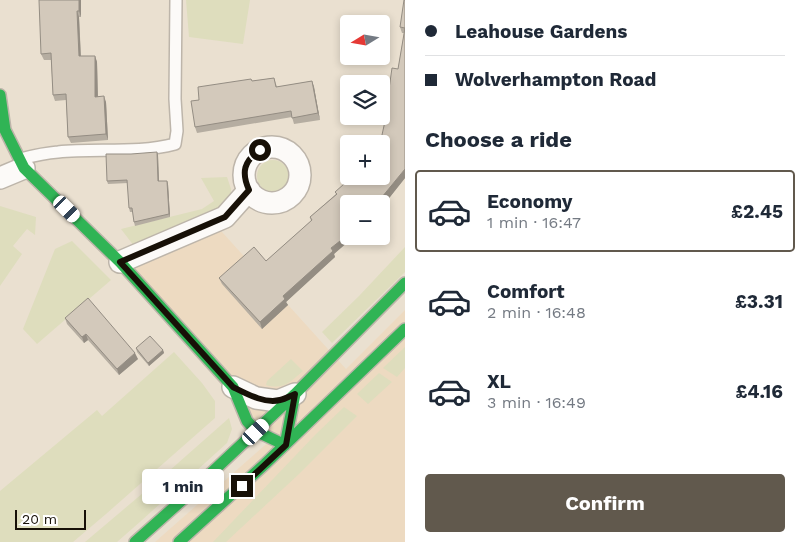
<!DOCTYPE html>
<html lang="en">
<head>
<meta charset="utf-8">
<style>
	body { margin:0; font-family:"Work Sans",sans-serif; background:#f6f6f7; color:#1f2937; height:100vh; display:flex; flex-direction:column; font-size:19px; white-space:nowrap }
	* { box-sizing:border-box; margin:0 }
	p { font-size:16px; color:#747a83 }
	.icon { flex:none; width:28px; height:28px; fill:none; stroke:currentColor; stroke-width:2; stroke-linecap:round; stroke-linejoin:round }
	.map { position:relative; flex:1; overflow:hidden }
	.sheet { display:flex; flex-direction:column; background:#fff; width:400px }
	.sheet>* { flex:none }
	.top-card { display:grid; align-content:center; height:110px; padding:0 20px; background:#fff }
	.needle { width:32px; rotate:259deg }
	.buttons { position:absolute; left:340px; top:15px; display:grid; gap:10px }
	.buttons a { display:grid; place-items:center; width:50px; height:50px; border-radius:5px; background:#fff; box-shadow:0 2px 8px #0003; font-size:25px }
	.scale { position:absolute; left:15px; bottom:12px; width:71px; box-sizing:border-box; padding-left:5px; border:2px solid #171007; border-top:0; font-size:14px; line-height:18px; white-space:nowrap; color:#171007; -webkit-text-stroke:4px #fff; paint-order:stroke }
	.end { position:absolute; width:22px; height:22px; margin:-11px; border:6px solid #171007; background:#fff; box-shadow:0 0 0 2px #fff }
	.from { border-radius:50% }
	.bubble { position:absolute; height:35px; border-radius:5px; background:#fff; box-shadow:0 2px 8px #0003; font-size:16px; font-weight:700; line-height:35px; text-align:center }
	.car { position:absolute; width:15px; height:30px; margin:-15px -8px; border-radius:6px; box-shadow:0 0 4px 1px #0007; background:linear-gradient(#fff 24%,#345 0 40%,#fff 0 76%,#345 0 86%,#fff 0) }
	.top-card b { display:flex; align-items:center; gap:18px; height:48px; font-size:19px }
	.top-card b+b { border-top:1px solid #e0e1e3 }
	.top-card i { width:12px; height:12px; background:#1f2937 }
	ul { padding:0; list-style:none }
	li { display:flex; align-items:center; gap:15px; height:82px; margin:0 10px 8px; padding:0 10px; border:2px solid transparent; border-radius:5px }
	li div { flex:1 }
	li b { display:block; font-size:19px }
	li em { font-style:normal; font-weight:700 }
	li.active { border-color:#61594d }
	li>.icon { width:45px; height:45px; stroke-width:1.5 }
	h2 { padding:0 20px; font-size:22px; line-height:60px }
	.button { display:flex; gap:10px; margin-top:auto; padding:10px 20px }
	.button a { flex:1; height:58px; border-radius:5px; background:#61594d; color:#fff; font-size:20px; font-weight:700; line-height:58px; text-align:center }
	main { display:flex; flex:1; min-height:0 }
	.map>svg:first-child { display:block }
	.built { fill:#eddac1 }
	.green { fill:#deddbd }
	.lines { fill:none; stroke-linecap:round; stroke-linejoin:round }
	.lane-casing { stroke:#bdb5aa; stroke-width:14 }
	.street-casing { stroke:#bdb5aa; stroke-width:24 }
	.fast-casing { stroke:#bdb5aa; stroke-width:14 }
	.lane { stroke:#fcfaf8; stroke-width:11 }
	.street { stroke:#fcfaf8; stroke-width:21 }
	.fast { stroke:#30b455; stroke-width:11 }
	.wall { fill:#b5ada1 }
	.shaded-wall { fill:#948d83 }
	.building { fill:#d3c9bb; stroke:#948d83 }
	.route { stroke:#171007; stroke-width:6 }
</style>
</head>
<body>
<main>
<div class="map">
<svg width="405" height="542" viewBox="0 0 405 542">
	<rect width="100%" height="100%" fill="#eae0d0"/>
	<path class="built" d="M213,222L346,369L405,310V542H155L272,439L120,262Z"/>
	<path class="green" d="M186,0H250L243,44L189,37Z
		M257 176a16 16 0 1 1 32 0a16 16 0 1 1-32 0Z
		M227,177L231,189V196L221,210L134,246L121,229L202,209L214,201L201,178Z
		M0,206L36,217L35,235L27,229L13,246L22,254L0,286Z
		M72,241L111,280L37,344L23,329L55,249Z
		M405,247V272L332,343L322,332L359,296Z
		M405,347V368L397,377L383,368Z
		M174,352L202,383L215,401V418L106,514L73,542H0V491L97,410L102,416Z
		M291,359L303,371C290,382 284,390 266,385L267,381Z
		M379,373L392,382L368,404L357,394Z
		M344,407L357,416L299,474L226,542H213L315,435Z
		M229,418L232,429L227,443L141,521L117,542H85L169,471Z"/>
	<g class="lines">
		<defs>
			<path id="lane" d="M20,159C32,156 45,153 58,152C97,148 137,154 175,144L177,131L175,99L176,0"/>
			<path id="street" d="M244 175a28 28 0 1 1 56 0a28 28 0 1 1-56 0Z
				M0,178L24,168
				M120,262L225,217L249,190
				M233,387L256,398L278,401L295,394"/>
			<path id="fast" d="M0,95L5,130L24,168L120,262L233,387L247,421L256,431L285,445L295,394
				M135,542L190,493L295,394L405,283
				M179,542L265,464L405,329"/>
		</defs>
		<use href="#lane" class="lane-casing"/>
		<use href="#street" class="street-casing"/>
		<use href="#fast" class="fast-casing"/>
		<use href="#lane" class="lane"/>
		<use href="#street" class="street"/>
		<use href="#fast" class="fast"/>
	</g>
	<path class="wall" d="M81,0V17H79L81,56H95L97,62L98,96L106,102L108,140L71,143L68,137L66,100L55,101L53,95L51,60H44L41,54Z
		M405,0V178L386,202L387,206L381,204L334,254L335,257L286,302L288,305L262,329L222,284L219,278L266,261L311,221L310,217L336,194L335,192L381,176L389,107L387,103L398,69L404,33H402L400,27Z
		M274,78L277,87L312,81L314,87L320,120L294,124L292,117L197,133L195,127L199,100L251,79L252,81Z
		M158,155L159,181H167L168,184L170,217L135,226L134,222L133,212H130L129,208L128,183L108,184L107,181Z
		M65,318L138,359L119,375L88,340L84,343L67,324Z
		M136,348L163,350L164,353L149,366L137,352Z"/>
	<path class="shaded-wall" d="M79,0H81V17L79,11Z
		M77,11L79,17L81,63L79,56Z
		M95,56L97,62L98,103L95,97Z
		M312,81L314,87L320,120L318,113Z
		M104,96L106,102L108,140L106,134Z
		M157,152L158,155L159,185L158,181Z
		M405,169V178L386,202L387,206L381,211V204L382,197Z
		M167,181L168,184L170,217L169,214Z
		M349,234V236H355L334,254L335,257L286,302L288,305L262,329L260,322L283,296L331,248Z
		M86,334L88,340L84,343L82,337Z
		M163,350L164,353L149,366L148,363Z
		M135,353L138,359L119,375L117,369Z"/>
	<path class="building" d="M39,0H79V11H77L79,56H95V97L104,96L106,134L68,137L66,94L53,95L51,53L41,54Z
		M404,0H405V169L382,197L385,200L381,204H349V234L331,248L333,251L283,296L285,299L260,322L219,278L254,247L266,261L312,220L310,217L337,194L335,192L353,176H381V144H380L389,103H387L392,68L398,69L405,28L400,27Z
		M274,78L276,87L312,81L318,113L292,118L291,111L195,127L191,101L199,100L198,87L251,79L252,81Z
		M157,152L158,181H167L169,214L134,222L132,208H129L127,180L107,181L106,154H131Z
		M88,298L135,353L117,369L86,334L82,337L65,318Z
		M150,336L163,350L148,363L136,348Z"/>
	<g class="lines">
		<path class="route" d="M242,486L286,445L295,394C290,396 285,399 280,400C265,404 247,394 233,387L120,262L225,217L249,190C241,172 244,161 260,150"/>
	</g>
</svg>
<div class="buttons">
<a><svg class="needle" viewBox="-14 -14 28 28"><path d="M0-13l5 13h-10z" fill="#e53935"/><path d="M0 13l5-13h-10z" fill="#747a83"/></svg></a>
<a><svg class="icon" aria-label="layers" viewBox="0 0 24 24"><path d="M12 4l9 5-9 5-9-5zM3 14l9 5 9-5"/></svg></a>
<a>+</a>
<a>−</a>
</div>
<div class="scale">20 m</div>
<i class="end from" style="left:260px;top:150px"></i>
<i class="end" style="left:242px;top:486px"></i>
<div class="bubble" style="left:142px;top:469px;width:82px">1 min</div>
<i class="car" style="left:67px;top:209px;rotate:135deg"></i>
<i class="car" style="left:256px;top:432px;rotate:46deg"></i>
</div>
<section class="sheet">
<div class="top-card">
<b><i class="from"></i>Leahouse Gardens</b>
<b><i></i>Wolverhampton Road</b>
</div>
<h2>Choose a ride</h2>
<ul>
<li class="active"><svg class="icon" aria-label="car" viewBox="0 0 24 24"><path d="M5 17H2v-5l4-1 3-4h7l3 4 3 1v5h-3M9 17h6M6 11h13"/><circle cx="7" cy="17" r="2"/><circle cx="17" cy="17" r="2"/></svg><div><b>Economy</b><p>1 min · 16:47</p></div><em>£2.45</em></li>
<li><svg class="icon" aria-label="car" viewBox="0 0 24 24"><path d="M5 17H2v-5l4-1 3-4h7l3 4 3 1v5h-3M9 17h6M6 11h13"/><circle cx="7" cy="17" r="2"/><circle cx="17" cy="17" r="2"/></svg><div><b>Comfort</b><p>2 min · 16:48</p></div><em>£3.31</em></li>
<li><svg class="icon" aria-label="car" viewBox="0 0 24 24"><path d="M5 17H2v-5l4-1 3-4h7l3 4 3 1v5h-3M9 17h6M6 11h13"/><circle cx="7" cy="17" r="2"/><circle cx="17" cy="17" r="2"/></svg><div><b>XL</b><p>3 min · 16:49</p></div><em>£4.16</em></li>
</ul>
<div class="button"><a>Confirm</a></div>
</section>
</main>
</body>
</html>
